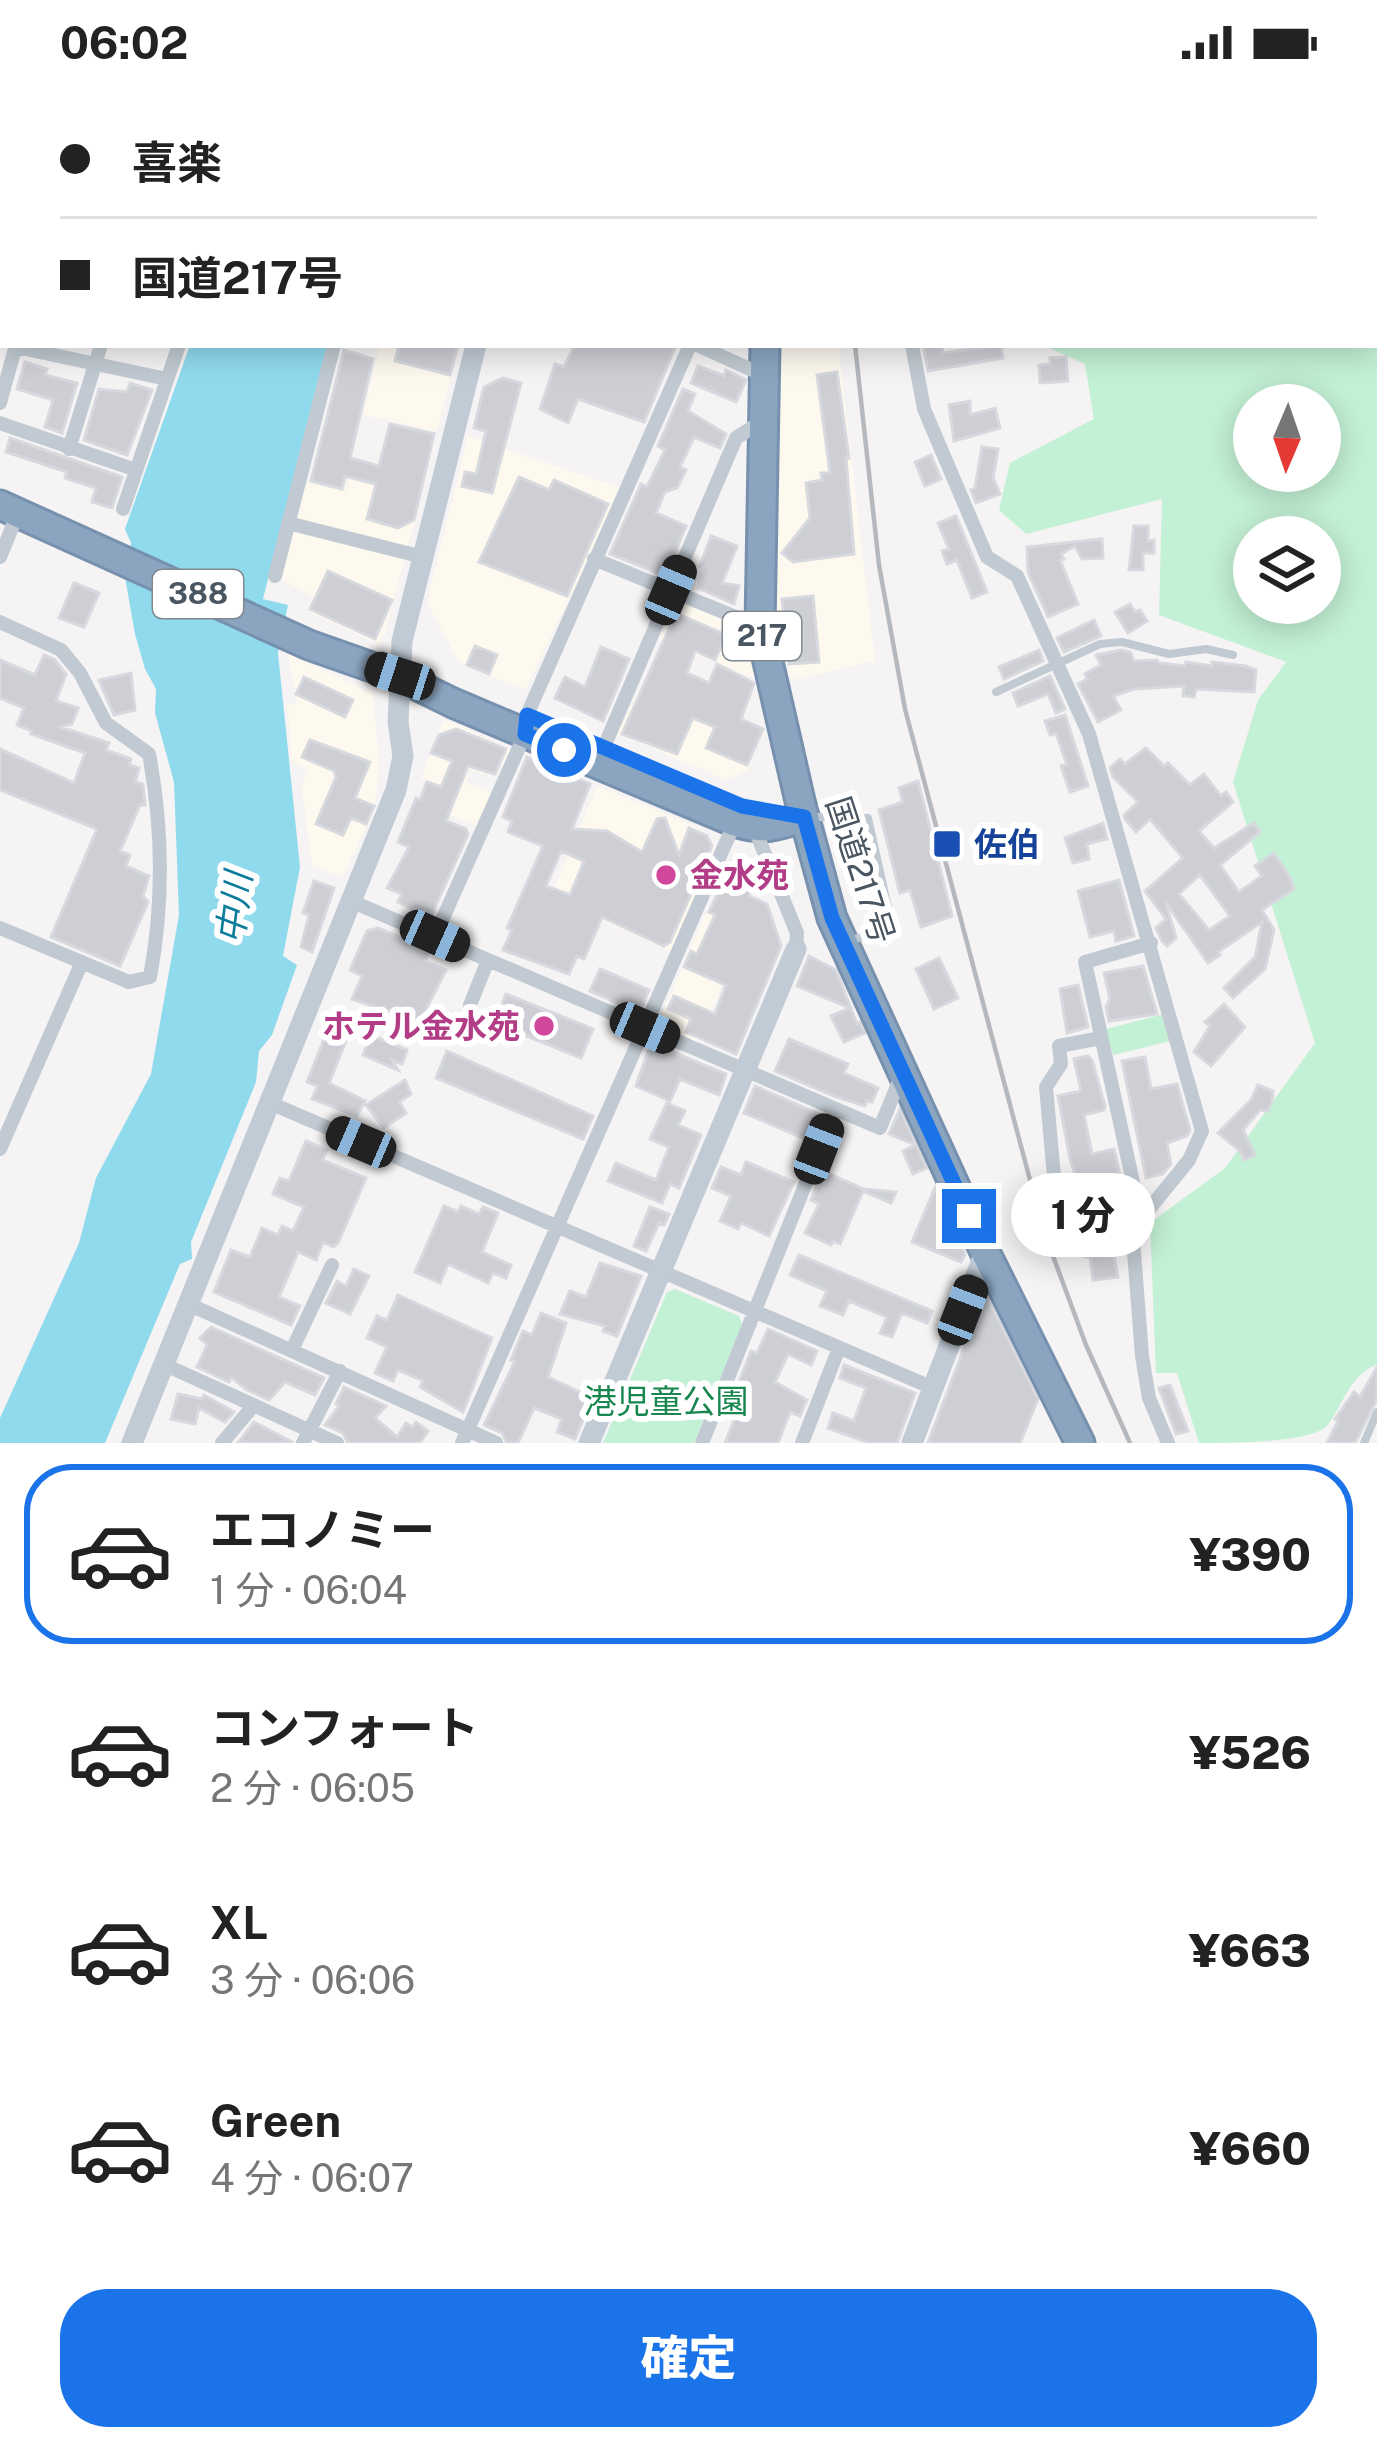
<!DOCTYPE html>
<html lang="ja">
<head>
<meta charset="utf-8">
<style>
	body { margin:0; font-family:"Public Sans","Noto Sans JP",sans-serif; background:#f6f6f6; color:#222; height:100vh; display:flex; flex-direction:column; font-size:45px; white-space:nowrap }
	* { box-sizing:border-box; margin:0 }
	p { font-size:39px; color:#767676 }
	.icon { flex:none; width:66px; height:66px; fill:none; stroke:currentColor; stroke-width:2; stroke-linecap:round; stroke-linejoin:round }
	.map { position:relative; height:1359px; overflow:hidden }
	.sheet { display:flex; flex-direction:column; background:#fff; flex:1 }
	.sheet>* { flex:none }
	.hud { position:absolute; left:0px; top:0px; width:1377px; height:264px; box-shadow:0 6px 30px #0003; display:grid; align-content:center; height:264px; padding:0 60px; background:#fff }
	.needle { width:78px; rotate:182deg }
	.controls { position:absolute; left:1233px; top:300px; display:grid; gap:24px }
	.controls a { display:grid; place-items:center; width:108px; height:108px; border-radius:50%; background:#fff; box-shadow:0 6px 30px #0003; font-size:60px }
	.end { position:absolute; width:54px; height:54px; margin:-27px; border:15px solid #1a73e8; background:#fff; box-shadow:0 0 0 6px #fff }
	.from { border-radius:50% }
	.bubble { position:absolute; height:84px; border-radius:42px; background:#fff; box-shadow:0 6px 30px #0003; font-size:39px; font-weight:800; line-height:84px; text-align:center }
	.car { position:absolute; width:36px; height:72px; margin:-36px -18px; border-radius:15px; box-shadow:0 0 9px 3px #0007; background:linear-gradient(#222 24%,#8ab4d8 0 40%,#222 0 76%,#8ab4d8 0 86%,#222 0) }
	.hud b { display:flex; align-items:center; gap:42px; height:114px; font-size:45px }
	.hud b+b { border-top:3px solid #e0e0e0 }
	.hud i { width:30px; height:30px; background:#222 }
	ul { padding:21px 0 0; list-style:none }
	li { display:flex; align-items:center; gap:36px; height:180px; margin:0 24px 18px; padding:0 36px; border:6px solid transparent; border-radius:48px }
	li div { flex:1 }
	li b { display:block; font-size:45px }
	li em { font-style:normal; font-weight:800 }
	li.active { border-color:#1a73e8 }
	li>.icon { width:108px; height:108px; stroke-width:1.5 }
	.cta { display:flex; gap:24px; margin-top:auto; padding:24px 60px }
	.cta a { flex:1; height:138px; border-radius:48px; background:#1a73e8; color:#fff; font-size:48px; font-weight:800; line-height:138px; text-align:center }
	.status { display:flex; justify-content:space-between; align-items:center; height:84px; padding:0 60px; background:#fff; direction:ltr }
	.status svg { height:33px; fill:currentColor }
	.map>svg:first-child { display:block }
	.commercial { fill:#fdf9ef }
	.green { fill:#c3f1d5; fill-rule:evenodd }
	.water { fill:#90daee }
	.building { fill:#cdcfd5; stroke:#d7d9de; stroke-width:3; fill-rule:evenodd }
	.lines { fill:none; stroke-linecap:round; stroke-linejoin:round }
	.highway-casing { stroke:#7690ad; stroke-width:33 }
	.lane { stroke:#c1cad2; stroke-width:8 }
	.street { stroke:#c1cad2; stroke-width:14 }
	.secondary { stroke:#c1cbd6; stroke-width:21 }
	.highway { stroke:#8ba5c1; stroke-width:27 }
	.rail { stroke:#b5b8bd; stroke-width:4.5 }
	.route { stroke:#1a73e8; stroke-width:15 }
	.transit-dot { fill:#1a4fb4; stroke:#fff; stroke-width:4.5 }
	.hotel-dot { fill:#d1479c; stroke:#fff; stroke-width:4.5 }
	.labels { text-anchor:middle; stroke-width:12; stroke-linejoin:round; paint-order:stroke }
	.shield { fill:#fff; stroke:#808990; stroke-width:3 }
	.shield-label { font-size:30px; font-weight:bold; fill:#4a5661 }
	.transit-label { font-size:33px; font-weight:bold; fill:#164399; stroke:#fff; text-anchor:start }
	.street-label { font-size:33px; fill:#4a5661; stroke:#fff }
	.hotel-label { font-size:33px; font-weight:bold; fill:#b23c85; stroke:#fff; text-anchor:start }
	.park-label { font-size:33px; fill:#17864f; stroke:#fff }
	.water-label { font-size:36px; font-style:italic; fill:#0c7c9b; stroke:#fff }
</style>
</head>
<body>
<div class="status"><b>06:02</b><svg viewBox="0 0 49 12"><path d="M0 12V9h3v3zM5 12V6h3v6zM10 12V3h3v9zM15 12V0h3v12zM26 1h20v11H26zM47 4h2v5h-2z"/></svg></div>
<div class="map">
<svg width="1377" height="1359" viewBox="0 0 1377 1359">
	<rect width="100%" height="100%" fill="#f5f3f3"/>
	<path class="commercial" d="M380,261H459L437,347L363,331Z
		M779,261H838L875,577L791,596L774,510Z
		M468,352L622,404L525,606L459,578L427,519Z
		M349,395L421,413L385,549L378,560L307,527L313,512L279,495L305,398L345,408Z
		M678,517L743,545L757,595L660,556Z
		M288,569L373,610L379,678L375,726L342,793L312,782L302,705L305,689L310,687L292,677L287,621L297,619Z
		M636,612L663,621L704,613L694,636L713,644L709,654L753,672L748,686L726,696L618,649Z
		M449,637L514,667L507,683L491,677L484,691L469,685L465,698L493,710L478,743L450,731L458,711L421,695L443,638Z
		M597,702L689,740L709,753L715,764L671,867L606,838L609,826L555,803Z
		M706,829L746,845L697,960L658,940Z"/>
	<path class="green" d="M976,0H1377V1280C1347,1294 1345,1319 1326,1343C1305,1359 1231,1359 1199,1359L1177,1289H1156L1150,1139L1225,1084L1315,959L1233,698L1258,616L1286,578L1159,531L1162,415L1026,450L999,426L1010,379L1094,335L1085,280L1043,261H1374V3ZM1254,321H1320V387H1254ZM1254,453H1320V519H1254Z
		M1164,930L1170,957L1113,971L1106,945Z
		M675,1205L739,1232L742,1241L694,1359H603L667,1208Z"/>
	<path class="water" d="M190,261H327L263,515L288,521L278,569L300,783L283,872L297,881L272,951L259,967L256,998L191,1158L192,1175L180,1180L105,1359H0V1334L79,1159L96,1094L151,990L179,831L174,698L155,629L156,605L145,585L135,550L125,493L131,459L125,445Z"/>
	<path class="building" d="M399,261H458L450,291L395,277Z
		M575,261H676L644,338L578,315L568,339L540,325L555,280L564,283Z
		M923,261H942L943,269L1001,261L1003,274L928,287Z
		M344,266L373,275L350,374L379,382L390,340L434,350L414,436L398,444L367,435L376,400L345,392L342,405L311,397Z
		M1066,273L1068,297L1040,299L1039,281L1050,280V274Z
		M25,278L47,285L45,291L77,299L62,349L45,343L53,316L17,305Z
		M698,282L724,292L726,286L746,296L736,318L691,299Z
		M837,288L849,374H846L854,470L793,478L782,469L810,434L806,399L822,396L821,389H830L817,291Z
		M503,294L521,299L492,409L462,402L465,388L476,390L486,347L474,344L484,303Z
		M130,299L152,306L127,371L84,356L99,305L127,308Z
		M683,305L695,310L688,327L726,350L720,364L694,353L680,383L686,386L677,404L665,408L656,429L686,442L665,492L610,470L641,400L647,403L665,366L658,362Z
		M970,317V331L995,324L1000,344L954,357L949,321Z
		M10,354L122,393L112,424L92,418L96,404L65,394L67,388L6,368Z
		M982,363L998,365L993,394L1000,410L976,419L971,406L975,404Z
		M931,371L941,395L925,402L915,378Z
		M519,393L549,406L554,396L608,420L567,512L479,478Z
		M956,432L987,508L972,514L957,476L947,480L942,467L949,465L938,439Z
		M1134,442H1148V457L1154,456V469H1143V486H1129Z
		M711,452L737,462L722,499L739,502L734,520L698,504L703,483L700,482Z
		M1102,455L1103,474L1082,475L1075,462L1061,470L1064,475L1060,476L1078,520L1048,533L1028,488L1027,463Z
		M328,487L392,516L375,555L310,525Z
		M74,499L99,509L84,543L59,534Z
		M813,512L819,578L789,580L782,515Z
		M1130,520L1135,528L1140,526L1147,537L1128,549L1115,528Z
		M676,529L726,551L715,576L695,567L687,589L709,599L717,580L754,599L741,635L763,645L747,681L706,664L715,643L693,634L677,670L622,650Z
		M1094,536L1101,552L1064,568L1057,554Z
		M475,562L497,571L489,590L467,581Z
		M601,563L629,575L603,637L555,614L565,593L585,603Z
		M1039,566L1043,577L1004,595L999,583Z
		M1121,566L1130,568L1134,577L1157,576L1159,579L1185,582L1186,578L1212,582V578L1245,582L1256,586L1254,608L1196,605L1194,613L1183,612L1184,602L1134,605L1113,612L1121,626L1098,638L1078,600L1087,595L1085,590L1101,581L1096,571Z
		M44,571L54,575L66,590L56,617L78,624L72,640L60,643L109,659L106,666L131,675L129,681L139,684L135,698L143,700L145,721H140L120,767L130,771L126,782L149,792L143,812L148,818L120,882L51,853L97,745L0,706V665L74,699L85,669L31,650L32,647L17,641L24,624L0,614V576L35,591Z
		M131,589L135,626L114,631L99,596Z
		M1050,592L1065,625L1056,629L1048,610L1018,622L1013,609Z
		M304,593L353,616L345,633L296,610Z
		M1065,631L1088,702L1070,708L1061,682L1067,681L1056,649L1050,651L1045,637Z
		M456,645L506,665L495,690L468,682L446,737L466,745L468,750L432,830H424L398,818L402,810L387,804L409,763L398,758L416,714L420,716L427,698L441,703L452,677L431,669L439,651Z
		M310,656L370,678L355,714L374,722L366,740L351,734L343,751L316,740L336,693L334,687L302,673Z
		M1146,664L1164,682L1168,679L1190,701L1204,690L1221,712L1226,708L1233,718L1199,747L1214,764L1254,739L1260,748L1220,781L1239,808L1262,792L1255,782L1274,769L1291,795L1294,805L1262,826L1274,846L1265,885L1233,914L1224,904L1255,873L1262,838L1218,868L1220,871L1208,879L1166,819L1176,854L1167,862L1162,857L1156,844L1166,835L1145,807L1183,774L1150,735L1136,748L1125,735L1124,731L1138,718L1113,693L1110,684L1120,675L1125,680ZM1200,791L1230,832L1209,846L1179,810Z
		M527,673L575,698L577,694L590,700L572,745L607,747L642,768L657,735L665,734L679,771L689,744L707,752L712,762L670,858L664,862L602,833L584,875L577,872L569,890L503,866L512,846L507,844L543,762L508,748L512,737L503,733ZM561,767L584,777L570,811L546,802Z
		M918,697L952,832L921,843L910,806L900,809L879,726L903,718L899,704Z
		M1103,739L1107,755L1087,760L1089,775L1073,779L1065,754Z
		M734,773L752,780L757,794L749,812L767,820L781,862L736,970L686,948L691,935L668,925L674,912L715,930L726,901L684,883L691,867L697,870L715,831L709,828Z
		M1119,796L1134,852L1116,857L1114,847L1090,853L1078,807Z
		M314,797L334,804L312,868L301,863L309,831L303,829Z
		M378,844L430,866L425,877L446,886L417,943L403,937L405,932L352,915L362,892L350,886L367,847Z
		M809,872L836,886L857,940L860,938L865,949L844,958L831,932L850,924L797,902Z
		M939,874L958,914L934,925L916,885Z
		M1143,882L1157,930L1109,937L1106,923L1110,915L1104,889Z
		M600,885L649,906L639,928L590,907Z
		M1078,901L1088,943L1067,949L1060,905Z
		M506,910L593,945L581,974L512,946L507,956L491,949Z
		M1224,920L1245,943L1211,982L1194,968L1210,942L1205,938Z
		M334,930L350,936L342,955L346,957L329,999L365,1017L357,1032L312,1015L318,1002L307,998Z
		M371,951L407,966L402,980L392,976L398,986L363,971Z
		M789,955L848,980L844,989L878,1004L872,1018L867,1016L865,1022L834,1012L775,987Z
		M651,959L726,990L719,1011L680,995L670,1017L636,1002Z
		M447,967L593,1032L583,1055L436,994Z
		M1088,972L1092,976L1105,1022L1104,1026L1084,1031L1092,1070L1114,1065L1125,1112L1086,1122L1070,1075L1058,1012L1081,1007L1074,975Z
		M1145,973L1151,1005L1177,1000L1190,1046L1187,1052L1167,1059L1171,1080L1163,1090L1146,1094L1122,977Z
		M405,996L411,1010L399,1018L406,1029L384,1044L366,1021Z
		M1258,1001L1273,1007L1272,1017L1268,1027L1260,1026L1243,1046L1255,1071L1244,1076L1240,1067L1218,1049L1251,1016Z
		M755,1002L821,1031L810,1057L744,1029Z
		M667,1019L685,1027L678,1041L701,1051L679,1104L670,1100L662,1119L608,1097L616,1079L656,1096L669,1063L650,1055Z
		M900,1025L927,1084L913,1090L903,1067L916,1061L889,1050Z
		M306,1057L327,1066L323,1076L366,1094L338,1159L333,1163L323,1158L316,1176L298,1168L279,1213L300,1222L291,1241L214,1208L231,1166L250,1173L262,1144L278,1151L282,1142L293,1147L304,1123L273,1110L280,1094L289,1097Z
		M746,1078L794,1098L769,1152L741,1139L738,1145L720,1137L731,1112L712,1104L721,1083L741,1091Z
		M823,1087L864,1105L896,1108L891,1119L863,1107L840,1160L833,1157L831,1161L805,1149L819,1120L811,1116Z
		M935,1104L965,1170L961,1178L912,1158Z
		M444,1122L458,1128L461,1122L479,1130L483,1123L498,1129L482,1168L511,1181L506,1194L493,1189L488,1199L448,1180L440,1199L415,1188Z
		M650,1123L669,1130L664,1141L659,1139L646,1167L634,1162Z
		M1109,1146L1118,1193L1093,1196L1090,1173H1085L1081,1154Z
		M799,1171L932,1227L927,1239L902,1229L892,1253L880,1249L887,1233L849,1217L843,1231L820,1222L827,1207L790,1191Z
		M600,1179L641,1192L617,1252L603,1247L605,1242L560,1230L570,1207L586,1213Z
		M354,1185L369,1192L350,1230L326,1219L337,1197L346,1202Z
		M985,1209L1038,1315L1020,1359H928Z
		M398,1211L492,1254L463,1328L420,1303L423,1297L398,1286L393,1297L375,1289L387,1263L367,1254L377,1232L387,1236Z
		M541,1229L566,1239L548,1293L592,1314L575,1355L557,1348L562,1335L534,1324L518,1359H507L502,1349L484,1341L515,1277L511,1276L523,1247L532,1251Z
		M211,1243L324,1294L315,1311L285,1298L269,1316L247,1306L231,1293L229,1298L197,1283L207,1261L200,1254Z
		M768,1245L817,1267L811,1281L788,1270L775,1298L807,1316L804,1322L800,1332L790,1328L778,1359H725L745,1309L736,1305L751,1267L757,1269Z
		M844,1281L915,1309L897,1359H869L828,1344L833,1329L854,1337L866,1304L840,1294Z
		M1377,1283V1315L1355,1359H1327L1338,1337L1335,1335L1354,1308L1360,1313Z
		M1170,1301L1188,1347L1176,1350L1159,1304Z
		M344,1303L386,1322L375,1334L397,1353L406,1339L412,1343L416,1338L428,1347L420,1359H348L343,1349L325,1341L339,1322L336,1320Z
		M178,1310L202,1315L204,1311L234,1328L225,1338L199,1324L195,1340L171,1335Z
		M254,1338L292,1358V1359H238Z"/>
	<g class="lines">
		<defs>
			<path id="highway" d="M772,3V0
				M765,261L760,543L800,717L832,834L985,1168L1080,1359
				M0,421L309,561L400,593L453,619L735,738C762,747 778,742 804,733"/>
		</defs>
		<use href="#highway" class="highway-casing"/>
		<path class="lane" d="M996,608L1100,560L1122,558L1169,570L1206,565L1233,571
			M813,733L868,734L893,846L850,856
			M1364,1359L1377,1328"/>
		<path class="street" d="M875,0L876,3
			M87,3L88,0
			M179,3L180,0
			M266,3L267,0
			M399,3V0
			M648,3L649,0
			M0,19L3,21
			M0,101L3,102
			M0,187L3,188
			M697,261L763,291
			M912,261L924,325L987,473L1017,492L1089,650L1202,1047L1189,1076L1141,1135L1133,1155L1142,1272L1149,1314L1168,1359
			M16,263L167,295
			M0,319L16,261
			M0,339L136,386
			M69,365L101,261
			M123,425L179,261
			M288,439L423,473
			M0,473L18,429
			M594,475L760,543
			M275,492L334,261
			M0,538L61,566L80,589L106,639L149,670C163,745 164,818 150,893L129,898L0,844
			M602,682L604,663L736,354L761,338
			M753,741L797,849L796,865
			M353,818L880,1044L902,990
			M435,852L525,650L527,631L690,261
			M470,921L488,876
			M1101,954L1059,962L1061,980L1046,1003L1055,1104L1071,1137L1137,1121
			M270,1019L933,1304
			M0,1065L82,878
			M1141,1135L1085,878L1151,859
			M188,1220L496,1359
			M292,1266L332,1181
			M163,1280L337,1359
			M222,1359L254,1321
			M303,1359L340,1287
			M462,1359L742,722
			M702,1359L835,1026
			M802,1359L839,1264"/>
		<path class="secondary" d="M541,3L542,0
			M132,1359L396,706L403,672L398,638L402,557L476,261
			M589,1359L796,865
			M912,1359L985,1168"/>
		<use href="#highway" class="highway"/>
		<path class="rail" d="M834,0V3
			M855,261L879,481L905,625L1043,1145L1086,1261L1130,1359"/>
	</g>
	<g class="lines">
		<path class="route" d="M564,666L525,650L527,631L742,722L804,733L832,834L969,1132"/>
	</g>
	<rect class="transit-dot" x="932" y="745" width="30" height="30" rx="6"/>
	<g class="hotel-dot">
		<circle cx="666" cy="791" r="12"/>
		<circle cx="544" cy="942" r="12"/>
	</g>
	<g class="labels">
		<g class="shield">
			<rect x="153" y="486" width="90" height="48" rx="9"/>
			<rect x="723" y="528" width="78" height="48" rx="9"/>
		</g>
		<g class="shield-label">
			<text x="198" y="520">388</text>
			<text x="762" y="562">217</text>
		</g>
		<g class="transit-label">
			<text x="974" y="772">佐伯</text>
		</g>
		<g class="street-label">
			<text transform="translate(861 786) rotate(72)" y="12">国道217号</text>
		</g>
		<g class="hotel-label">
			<text x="690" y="803">金水苑</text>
			<text x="520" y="954" text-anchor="end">ホテル金水苑</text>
		</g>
		<g class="park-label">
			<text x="666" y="1329">港児童公園</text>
		</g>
		<g class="water-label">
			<text transform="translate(234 824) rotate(-83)" y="13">中川</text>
		</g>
	</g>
</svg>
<div class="controls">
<a><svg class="needle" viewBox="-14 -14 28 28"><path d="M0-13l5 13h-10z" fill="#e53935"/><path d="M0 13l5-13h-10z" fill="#767676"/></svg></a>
<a><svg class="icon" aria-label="layers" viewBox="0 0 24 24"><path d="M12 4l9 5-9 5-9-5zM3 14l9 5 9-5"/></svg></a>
</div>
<i class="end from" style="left:564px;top:666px"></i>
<i class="end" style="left:969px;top:1132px"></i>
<div class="bubble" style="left:1011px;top:1089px;width:144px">1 分</div>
<i class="car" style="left:671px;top:506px;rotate:23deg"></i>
<i class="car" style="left:400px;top:592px;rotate:288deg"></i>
<i class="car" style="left:435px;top:852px;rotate:114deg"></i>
<i class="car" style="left:645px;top:944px;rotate:113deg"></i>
<i class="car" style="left:361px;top:1058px;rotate:293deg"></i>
<i class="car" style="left:819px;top:1065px;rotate:21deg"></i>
<i class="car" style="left:963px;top:1226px;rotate:21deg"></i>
<div class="hud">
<b><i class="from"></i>喜楽</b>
<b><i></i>国道217号</b>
</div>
</div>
<section class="sheet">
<ul>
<li class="active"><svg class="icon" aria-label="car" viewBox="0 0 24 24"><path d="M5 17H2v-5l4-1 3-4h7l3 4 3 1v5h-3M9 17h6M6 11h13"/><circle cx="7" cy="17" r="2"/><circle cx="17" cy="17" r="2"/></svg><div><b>エコノミー</b><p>1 分 · 06:04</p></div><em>¥390</em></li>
<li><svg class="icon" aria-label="car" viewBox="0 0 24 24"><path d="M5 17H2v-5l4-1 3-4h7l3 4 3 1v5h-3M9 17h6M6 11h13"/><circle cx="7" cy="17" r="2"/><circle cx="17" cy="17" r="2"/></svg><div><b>コンフォート</b><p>2 分 · 06:05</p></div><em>¥526</em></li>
<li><svg class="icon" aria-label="car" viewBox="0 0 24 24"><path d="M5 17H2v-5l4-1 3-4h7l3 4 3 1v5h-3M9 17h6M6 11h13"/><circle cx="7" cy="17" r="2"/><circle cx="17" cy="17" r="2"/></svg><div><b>XL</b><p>3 分 · 06:06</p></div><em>¥663</em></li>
<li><svg class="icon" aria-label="car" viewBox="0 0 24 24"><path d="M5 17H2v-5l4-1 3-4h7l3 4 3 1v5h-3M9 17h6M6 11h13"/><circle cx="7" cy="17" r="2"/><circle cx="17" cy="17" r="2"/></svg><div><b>Green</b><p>4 分 · 06:07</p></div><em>¥660</em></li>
</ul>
<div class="cta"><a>確定</a></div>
</section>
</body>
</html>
